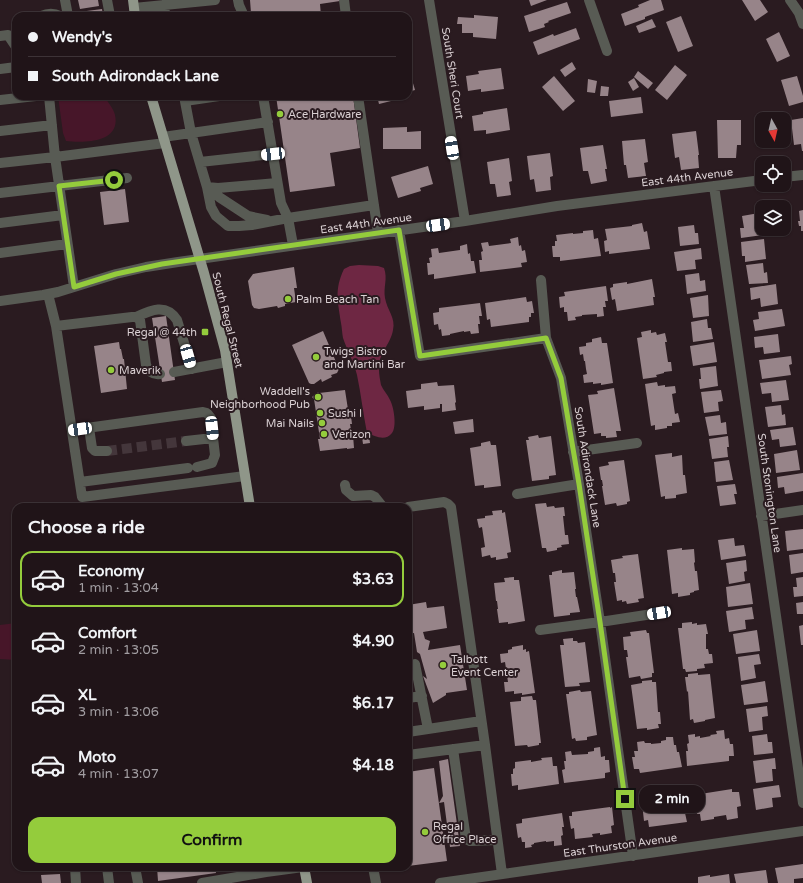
<!DOCTYPE html>
<html lang="en">
<head>
<meta charset="utf-8">
<style>
	body { margin:0; font-family:"Varela Round",sans-serif; background:#281d21; color:#f1f3f6; height:100vh; display:flex; flex-direction:column; font-size:15px; white-space:nowrap }
	* { box-sizing:border-box; margin:0 }
	p { font-size:13px; color:#a29ea2 }
	.icon { flex:none; width:22px; height:22px; fill:none; stroke:currentColor; stroke-width:2; stroke-linecap:round; stroke-linejoin:round }
	.map { position:relative; flex:1; overflow:hidden }
	.sheet { position:absolute; left:12px; top:503px; width:400px; height:368px; display:flex; flex-direction:column; background:#201418; border-radius:12px; box-shadow:0 1px 3px #0004,0 0 0 1px #3d3337 }
	.sheet>* { flex:none }
	.top-card { position:absolute; left:12px; top:12px; width:400px; height:88px; border-radius:12px; box-shadow:0 1px 3px #0004,0 0 0 1px #3d3337; display:grid; align-content:center; height:88px; padding:0 16px; background:#201418 }
	.needle { width:26px; rotate:172deg }
	.controls { position:absolute; left:755px; top:112px; display:grid; gap:8px }
	.controls a { display:grid; place-items:center; width:36px; height:36px; border-radius:8px; background:#201418; box-shadow:0 1px 3px #0004,0 0 0 1px #3d3337; font-size:20px }
	.end { position:absolute; width:18px; height:18px; margin:-9px; border:5px solid #94cc3c; background:#111; box-shadow:0 0 0 2px #111 }
	.from { border-radius:50% }
	.bubble { position:absolute; height:28px; border-radius:12px; background:#201418; box-shadow:0 1px 3px #0004,0 0 0 1px #3d3337; font-size:13px; font-weight:700; line-height:28px; text-align:center }
	.car { position:absolute; width:12px; height:24px; margin:-12px -6px; border-radius:5px; box-shadow:0 0 3px 1px #0007; background:linear-gradient(#fff 24%,#345 0 40%,#fff 0 76%,#345 0 86%,#fff 0) }
	.top-card b { display:flex; align-items:center; gap:14px; height:38px; font-size:15px }
	.top-card b+b { border-top:1px solid #3d3337 }
	.top-card i { width:10px; height:10px; background:#f1f3f6 }
	ul { padding:0; list-style:none }
	li { display:flex; align-items:center; gap:12px; height:56px; margin:0 8px 6px; padding:0 8px; border:2px solid transparent; border-radius:12px }
	li div { flex:1 }
	li b { display:block; font-size:15px }
	li em { font-style:normal; font-weight:700 }
	li.current { border-color:#94cc3c }
	li>.icon { width:36px; height:36px; stroke-width:1.5 }
	h2 { padding:0 16px; font-size:18px; line-height:48px }
	.primary-button { display:flex; gap:8px; margin-top:auto; padding:8px 16px }
	.primary-button a { flex:1; height:46px; border-radius:12px; background:#94cc3c; color:#111; font-size:16px; font-weight:700; line-height:46px; text-align:center }
	.map>svg:first-child { display:block }
	.green { fill:#471629 }
	.water { fill:#6e2743 }
	.building { fill:#978489 }
	.lines { fill:none; stroke-linecap:round; stroke-linejoin:round }
	.minor-tunnel { stroke:#44363b; stroke-width:10; stroke-dasharray:10 5; stroke-linecap:butt }
	.minor { stroke:#585b54; stroke-width:10 }
	.major { stroke:#8f9689; stroke-width:10 }
	.route { stroke:#94cc3c; stroke-width:5 }
	.poi-dot { fill:#94cc3c; stroke:#2a1b20; stroke-width:1.5 }
	.labels { text-anchor:middle; stroke-width:4; stroke-linejoin:round; paint-order:stroke }
	.street-label { font-size:11px; fill:#dad0d3; stroke:#2a1b20 }
	.poi-label { font-size:11px; fill:#dad0d3; stroke:#2a1b20; text-anchor:start }
</style>
</head>
<body>
<div class="map">
<svg width="803" height="883" viewBox="0 0 803 883">
	<rect width="100%" height="100%" fill="#2a1b20"/>
	<path class="green" d="M58,96H104C107,101 114,109 115,115C121,143 84,143 66,141L63,133Z
		M16,623V660L0,659V625Z"/>
	<path class="water" d="M359,265L378,266L384,268C388,279 383,287 385,298C387,310 396,318 393,330C391,344 377,355 379,370C379,374 380,380 381,385C383,390 388,395 390,400C394,407 397,427 392,433C385,442 375,436 367,433C363,413 361,394 357,375C354,362 347,350 343,338C342,333 342,328 341,323C338,301 334,290 344,269L350,266Z"/>
	<path class="building" d="M78,0H98L99,6L80,9Z
		M250,0H340V1L320,4L321,16H265V12L251,13Z
		M529,0H547L531,6Z
		M650,0H661L664,10L645,17V19L625,26L621,14L639,7L638,5Z
		M742,0H760L768,12L755,21Z
		M567,2L571,13L548,21L549,22L544,24L545,27L529,32L524,16Z
		M102,9L103,16H79V12Z
		M474,15L498,17L496,39L473,37V33H462V24H457L458,17L474,18Z
		M681,16L693,46L678,52L666,22Z
		M652,19L656,27L639,33L636,26Z
		M576,28L580,39L538,55L533,42L553,34L554,36Z
		M779,32L790,56L777,62L766,39Z
		M408,37H413V54H408Z
		M572,62L576,69L565,77L560,70Z
		M675,65L687,75L667,100L655,90Z
		M501,68L504,89L481,92V89L468,91L466,76L479,74L478,71Z
		M638,71L653,83L648,89L634,77Z
		M408,73H410L415,90L408,92Z
		M554,76L575,101L563,111L542,87Z
		M797,76L803,96V102L789,106L781,80Z
		M634,78L639,87L633,91L628,82Z
		M588,79L597,81L595,93L587,92Z
		M601,86L609,87L608,96H600Z
		M276,96H353L360,148L330,153L335,186L290,192Z
		M377,96H402L403,98L379,104Z
		M641,97L643,113L611,117L609,101Z
		M507,108L510,130L486,134V130L474,131L472,116L483,114V112Z
		M803,118V151H802L801,144L794,145L791,120Z
		M717,120H741V145H737L736,158H718Z
		M407,127V132L421,131V149H383V128Z
		M696,131L699,155H698L699,168L681,170L679,157L675,158L672,134Z
		M645,139L648,162L644,163L646,176L628,178L626,165H624L622,141Z
		M603,145L607,169H605L607,181L591,184L588,171H583L580,148Z
		M550,153L553,176L550,177L551,190L536,192L534,179L530,180L527,156Z
		M509,158L512,181L509,182L511,195L497,197L495,184H490L487,162Z
		M428,166L433,184L420,188L421,191L398,198L391,177Z
		M125,189L129,222L104,225L100,192Z
		M803,210V231H801V226H799L798,221H800L799,211Z
		M759,213L763,235L741,238L740,228H744L742,216Z
		M642,223L644,232L647,231L650,249L609,254V251L605,252L604,241L607,240L605,229L632,226V225Z
		M694,225L695,233H698L699,244L680,246L678,227Z
		M593,230L594,239L598,238L601,256L560,261V257H553L552,246H555V241H557L556,235L573,233V234L583,233V231Z
		M518,237L519,246L521,245L522,251L525,250L527,262L521,263L522,267L480,272L479,260H482L481,252L483,251L481,243L488,242L489,246L511,243L510,239Z
		M764,239L766,259L745,262V256H742L741,242Z
		M467,244L468,254L470,253L471,261H474L476,273L434,279V274L428,275L427,263H430L429,258L432,257L431,249L438,248L439,253L460,250V246Z
		M701,248L702,259L695,260L696,269L677,271L674,252Z
		M763,263L764,273L767,272L768,283L749,284L746,265Z
		M294,267L297,288H294L296,302L285,304V306L278,308L277,306L259,309L254,308L252,305L248,281L253,274Z
		M699,273L700,281L705,280L706,291L687,294L685,275Z
		M652,279L655,297H653L654,305L617,311L615,299L612,300L610,288L613,287V284L627,282V284Z
		M776,284L778,304L761,307L760,298L751,300L750,288Z
		M606,286L608,301H605L606,307H603L604,316L597,317V314L582,315V316L575,317L576,320L568,321L567,312H564V307L560,308L559,297L565,296L564,292Z
		M708,295L709,316L693,318L690,298Z
		M526,297L527,302L532,301L534,313H531V317H529V322L491,327L490,319L487,320L485,303Z
		M480,303L482,316H479L480,324H478L479,333L471,334L470,331L464,332V331L450,334V335L442,336L441,329L439,330L438,324L434,325L433,313L439,312V308Z
		M782,309L785,326L755,331L753,320L759,319L758,312Z
		M166,316L175,380L162,382L152,318Z
		M707,319L708,328H711L713,339L693,342L691,322Z
		M651,330V333L656,332L657,335L665,333L667,342H665L668,362H671L672,371L664,372V373L656,375L657,377L643,379L637,338L642,337L641,332Z
		M323,331L339,369L337,373L331,375L332,377L322,382L321,379L314,384H311L309,383L292,345Z
		M778,334L780,352L764,354L763,347L755,348L754,337Z
		M601,337L602,343H607L613,383L601,385V383L593,384V382L584,383L583,375L587,374L586,369L585,361H584L583,354L580,355L579,347L586,346V343L592,342V339Z
		M119,342L120,349H121L123,359H124L127,389L101,393L94,346Z
		M714,342L717,362L693,366L690,346Z
		M791,356L792,364L789,365L791,375L762,379L759,360Z
		M716,366L718,386L700,389L699,379H701L700,368Z
		M786,380L789,400L772,402L771,393L762,394L760,383Z
		M437,382L438,386L454,385L456,402L455,403L456,410L442,412V404H440V408L424,410V406L408,408L406,391L421,389V384Z
		M657,382L658,386L665,385V387L675,386L676,393L672,394L675,414L678,413L680,422L672,423V426H667V428L655,430V425L651,426L645,384Z
		M614,388L621,431H616L617,437L606,438V436H601V433L594,434L588,395L598,394L597,391Z
		M345,390L349,416H351L352,424H350L352,435H353L354,448L347,449V448L320,451L318,439H320L314,399L312,397L318,392L319,393Z
		M721,390L723,401L718,402L719,411L704,413L701,392Z
		M781,405L782,415L785,414L786,425L768,427L765,407Z
		M720,415L721,423L726,422L727,434L709,436L705,417Z
		M473,419L474,432L455,434L453,422Z
		M793,427L796,445L780,447L779,439L772,440L770,430Z
		M538,435L539,438L551,436L556,475L549,476V479L532,481L526,440H529L528,437Z
		M369,436L370,443L363,444L362,437Z
		M728,436L729,447H727L728,457L712,459L709,439Z
		M490,441L491,445H496L501,486L484,488V485L475,486L470,448L481,446V443Z
		M797,450L800,470L776,473L774,454Z
		M672,453V457L682,455L683,475H685L687,493L676,495V498L665,499V496L661,497L655,455Z
		M624,460L630,501L627,502V504L617,506L616,503L605,505L602,486H603L602,480H601L599,467L609,465L608,462Z
		M729,460L733,480L716,482L714,462Z
		M803,473V491L785,494L784,487L778,488L777,477Z
		M735,484L737,494H734L736,504L720,506L717,486Z
		M546,503L547,507L554,506L555,508L564,507L565,516H563L565,535H568L569,544L561,545L562,547L557,548V550L547,552L546,548H542L535,504Z
		M502,510V513L505,512L511,552L507,553L508,558L496,560V557L491,558L490,555L482,557L481,548L485,547L482,527L479,528L477,519L485,518V516L493,515L492,511Z
		M803,529V549L787,551L785,531Z
		M734,538L735,546L744,545L746,556L721,560L718,540Z
		M682,548V550L694,549L695,562L694,563L695,571H697L699,590L694,591V592L690,593V595L678,597V593L672,594L667,550Z
		M803,553V572L791,574L789,555Z
		M638,554L644,598L638,599L639,602L627,604L626,601L622,602V600L617,601L614,582H616L615,573H613L611,560L623,558L622,556Z
		M746,560L747,571L744,572L745,581L729,584L726,563Z
		M562,570V573L574,572L576,589H575L576,597H577L580,612L570,613V615L554,617L549,575H552V572Z
		M514,577V580H519L525,621L508,624V622L499,623L497,609H498L497,601H496L494,583L505,582L504,578Z
		M803,577V596L794,597L793,587H797L796,578Z
		M750,583L753,604L728,607L726,587Z
		M426,602L427,608L444,606L447,628L423,632L425,639L430,641L428,650L460,645L467,690L446,693V695L433,703L423,676L427,679L420,654L417,652L414,633L408,634V605Z
		M803,602V614H797L796,603Z
		M752,607L754,619L745,620L746,629L729,632L726,611Z
		M692,622V624L697,623V625L706,624L708,634H706V649H708L709,654H712L713,663L704,664L705,668L697,669V671L686,672L685,669H683L678,628H682V623Z
		M803,625V645H801L799,626Z
		M646,630L647,633H649L654,673H652V677L641,679L640,676L629,678L626,657H628L627,650H624L623,637L631,636L630,632Z
		M757,630L760,651L736,654L733,634Z
		M573,638V641H577L578,643L585,642L590,682L579,683L580,686L565,687L560,645H564L563,639Z
		M523,645V650L526,649V652L529,651L535,693L522,695V693L514,694V691L505,692L504,682H508L505,662L501,663L500,654L508,653V650L512,649V647Z
		M759,654L761,664L754,665L756,678L741,681L738,657Z
		M698,673V675L710,674L715,718L705,720V721L694,723L693,719L690,720L688,691L687,692L685,677H688V674Z
		M652,680V682H656L658,712H660L661,724H658L659,728L647,730V728L637,729L631,685L642,683V681Z
		M765,681L768,702L744,705L741,685Z
		M580,690L581,692L591,691L597,735L587,737V740L576,741L575,738L572,739L566,694H569V692Z
		M532,696L533,700H536L541,743H539V745L528,747L527,745L515,746L510,702L521,701V697Z
		M767,706L768,716L762,717L763,730L749,732L746,709Z
		M724,730L725,739L729,738L730,744H733L734,756H729V761L687,766L686,751H688L687,744L689,743L688,735L695,734V737L700,736V738L711,736L710,735L717,734L716,731Z
		M767,734L768,742H772L773,753L754,755L752,736Z
		M666,737H673L674,745H676L677,752H679L682,767L640,773L639,769H634L632,757H635L634,751H638L637,742L644,741L645,743H651V744L661,743V741L666,740Z
		M600,747L601,757L605,756V760H609L610,772L605,773V778L564,783L562,770L565,769L564,761H566L565,752L571,751L572,755L588,754V752L594,751V748Z
		M552,757L553,766H557L559,784L518,790V785L512,786L511,774H513V769L515,768V762L531,760V762L542,760L541,758Z
		M775,758L776,769H772L773,781L756,783L753,761Z
		M448,759L460,846L450,847L444,802L439,803L443,796L439,761Z
		M434,768L447,861L408,866V772Z
		M779,785L781,797L772,798L773,807L756,810L753,789Z
		M732,789V792H739L741,806L737,807L738,818L727,820L726,815L714,817V819L701,821L700,814H697L696,809H692L690,796H694V795Z
		M683,797V799H686L688,812L685,813L687,822L649,827L648,820L644,821L642,803H645V802Z
		M610,807V808L612,807L614,825L611,826L612,833L600,835V833L592,834L593,837L575,839L574,828L571,829L569,816H572V812Z
		M562,813L564,827H562L563,835L561,836L562,845L554,846V841L546,842V841L534,843V844L531,845L532,847L525,848V842H522L521,837L518,838L516,824L522,823V819Z
		M803,864V878L794,879V883H778L775,868Z
		M157,867H215L216,873L158,881Z
		M766,870L768,883H736L734,874Z
		M60,874L61,883H42L41,875Z
		M729,874L730,883H698V877L710,875V877Z"/>
	<g class="lines">
		<path class="minor-tunnel" d="M107,451L186,441"/>
		<path class="minor" d="M65,0L68,16
			M107,0L110,16
			M238,0L239,5L244,16
			M344,0L346,16
			M429,0L465,221
			M589,0L607,51
			M790,0L799,13L803,24
			M163,5L166,16
			M134,8L215,0
			M41,16C48,13 54,13 60,16
			M0,36L8,35L16,47
			M0,69L16,67
			M184,96L191,133L207,187L211,207L216,216L228,226H239L252,225L288,218L293,245
			M263,96L281,203L288,218L374,205
			M358,96L378,233
			M0,100L36,96
			M185,101L219,96
			M0,131L52,125
			M163,137L268,122
			M200,162L273,154
			M0,163L55,157L49,96
			M784,177L803,175
			M714,186L803,803
			M207,187L219,197L248,216L267,220
			M207,187L218,188L277,183
			M0,193L127,178
			M0,223L63,215
			M399,230L420,356L546,338L561,378L579,484L600,622L633,856
			M0,253L67,244
			M541,280L546,338
			M74,287L55,157L165,143
			M48,294L56,326L132,317H136L140,320L146,365C149,372 153,375 160,374
			M0,301L43,295L58,292L116,274L146,267L178,262L465,221L557,206L762,180
			M136,317C151,310 166,303 177,320L192,369
			M56,326L82,497L245,476
			M174,372L227,362
			M89,428L92,448L95,451H107
			M72,430L203,412L207,413L211,418L213,438
			M186,441L213,438L215,455L212,463L197,467
			M573,452L637,443
			M80,482L188,468
			M345,485L346,490L353,496L371,495L375,497L383,507
			M517,494L579,484
			M408,507L444,502L448,504L451,507L485,745
			M761,516L803,510
			M540,630L600,622L659,613
			M408,666L415,664L428,729
			M408,698L422,696
			M408,732L481,721
			M453,749L466,839L470,841L497,840
			M408,755L485,745L502,874
			M75,867L76,883
			M107,867L109,883
			M135,867L138,883
			M373,867L376,883
			M261,869L263,871L266,872L303,867
			M202,883L266,872
			M440,883L803,831"/>
		<path class="major" d="M133,0L135,16
			M151,96L204,273L225,350L250,507
			M304,867L307,883"/>
	</g>
	<g class="lines">
		<path class="route" d="M114,180L59,186L74,287L116,274L162,264L399,230L420,356L546,338L561,378L579,484L600,622L625,799"/>
	</g>
	<g class="poi-dot">
		<circle cx="280" cy="114" r="4"/>
		<circle cx="288" cy="299" r="4"/>
		<rect x="201" y="328" width="8" height="8" rx="2"/>
		<circle cx="316" cy="357" r="4"/>
		<circle cx="111" cy="370" r="4"/>
		<circle cx="318" cy="397" r="4"/>
		<circle cx="320" cy="413" r="4"/>
		<circle cx="322" cy="423" r="4"/>
		<circle cx="324" cy="434" r="4"/>
		<circle cx="443" cy="665" r="4"/>
		<circle cx="425" cy="832" r="4"/>
	</g>
	<g class="labels">
		<g class="street-label">
			<text transform="translate(453 73) rotate(81)" y="4">South Sheri Court</text>
			<text transform="translate(687 177) rotate(-7)" y="4">East 44th Avenue</text>
			<text transform="translate(366 223) rotate(-8)" y="4">East 44th Avenue</text>
			<text transform="translate(228 320) rotate(76)" y="4">South Regal Street</text>
			<text transform="translate(588 467) rotate(81)" y="4">South Adirondack Lane</text>
			<text transform="translate(770 493) rotate(82)" y="4">South Stonington Lane</text>
			<text transform="translate(620 845) rotate(-8)" y="4">East Thurston Avenue</text>
		</g>
		<g class="poi-label">
			<text x="288" y="118">Ace Hardware</text>
			<text x="296" y="303">Palm Beach Tan</text>
			<text x="197" y="336" text-anchor="end">Regal @ 44th</text>
			<text x="324" y="355">Twigs Bistro<tspan x="324" dy="13">and Martini Bar</tspan></text>
			<text x="119" y="374">Maverik</text>
			<text x="310" y="395" text-anchor="end">Waddell's<tspan x="310" dy="13">Neighborhood Pub</tspan></text>
			<text x="328" y="417">Sushi I</text>
			<text x="314" y="427" text-anchor="end">Mai Nails</text>
			<text x="332" y="438">Verizon</text>
			<text x="451" y="663">Talbott<tspan x="451" dy="13">Event Center</tspan></text>
			<text x="433" y="830">Regal<tspan x="433" dy="13">Office Place</tspan></text>
		</g>
	</g>
</svg>
<div class="controls">
<a><svg class="needle" viewBox="-14 -14 28 28"><path d="M0-13l5 13h-10z" fill="#e53935"/><path d="M0 13l5-13h-10z" fill="#a29ea2"/></svg></a>
<a><svg class="icon" aria-label="locate" viewBox="0 0 24 24"><circle cx="12" cy="12" r="6"/><path d="M12 2v4M12 18v4M2 12h4M18 12h4"/></svg></a>
<a><svg class="icon" aria-label="layers" viewBox="0 0 24 24"><path d="M12 4l9 5-9 5-9-5zM3 14l9 5 9-5"/></svg></a>
</div>
<i class="end from" style="left:114px;top:180px"></i>
<i class="end" style="left:625px;top:799px"></i>
<div class="bubble" style="left:639px;top:785px;width:66px">2 min</div>
<i class="car" style="left:452px;top:148px;rotate:351deg"></i>
<i class="car" style="left:273px;top:154px;rotate:264deg"></i>
<i class="car" style="left:438px;top:225px;rotate:82deg"></i>
<i class="car" style="left:188px;top:356px;rotate:164deg"></i>
<i class="car" style="left:212px;top:428px;rotate:174deg"></i>
<i class="car" style="left:80px;top:429px;rotate:262deg"></i>
<i class="car" style="left:659px;top:613px;rotate:261deg"></i>
<div class="top-card">
<b><i class="from"></i>Wendy's</b>
<b><i></i>South Adirondack Lane</b>
</div>
<section class="sheet">
<h2>Choose a ride</h2>
<ul>
<li class="current"><svg class="icon" aria-label="car" viewBox="0 0 24 24"><path d="M5 17H2v-5l4-1 3-4h7l3 4 3 1v5h-3M9 17h6M6 11h13"/><circle cx="7" cy="17" r="2"/><circle cx="17" cy="17" r="2"/></svg><div><b>Economy</b><p>1 min · 13:04</p></div><em>$3.63</em></li>
<li><svg class="icon" aria-label="car" viewBox="0 0 24 24"><path d="M5 17H2v-5l4-1 3-4h7l3 4 3 1v5h-3M9 17h6M6 11h13"/><circle cx="7" cy="17" r="2"/><circle cx="17" cy="17" r="2"/></svg><div><b>Comfort</b><p>2 min · 13:05</p></div><em>$4.90</em></li>
<li><svg class="icon" aria-label="car" viewBox="0 0 24 24"><path d="M5 17H2v-5l4-1 3-4h7l3 4 3 1v5h-3M9 17h6M6 11h13"/><circle cx="7" cy="17" r="2"/><circle cx="17" cy="17" r="2"/></svg><div><b>XL</b><p>3 min · 13:06</p></div><em>$6.17</em></li>
<li><svg class="icon" aria-label="car" viewBox="0 0 24 24"><path d="M5 17H2v-5l4-1 3-4h7l3 4 3 1v5h-3M9 17h6M6 11h13"/><circle cx="7" cy="17" r="2"/><circle cx="17" cy="17" r="2"/></svg><div><b>Moto</b><p>4 min · 13:07</p></div><em>$4.18</em></li>
</ul>
<div class="primary-button"><a>Confirm</a></div>
</section>
</div>
</body>
</html>
